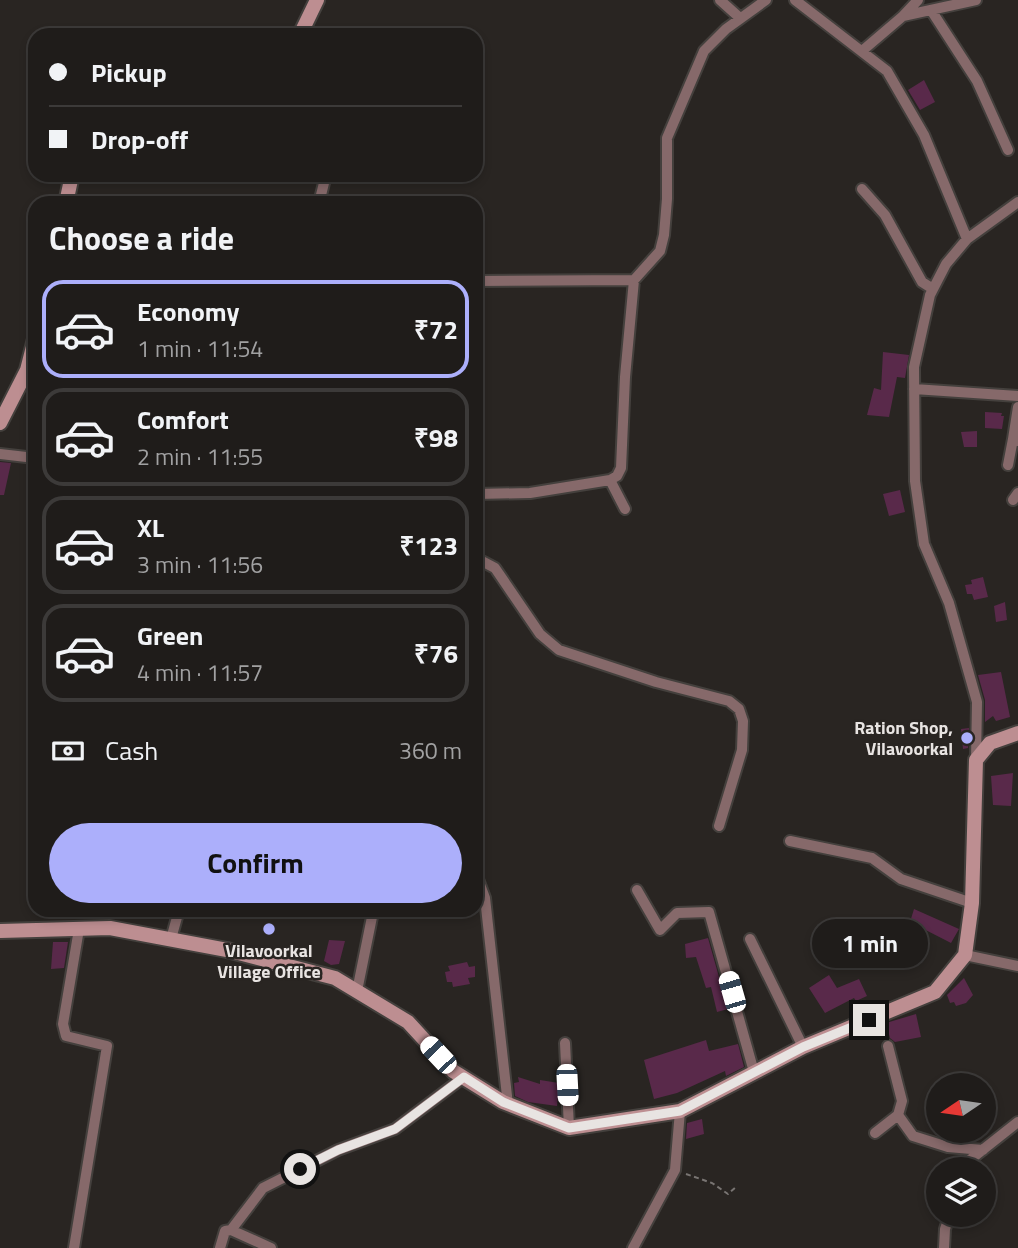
<!DOCTYPE html>
<html lang="en">
<head>
<meta charset="utf-8">
<style>
	body { margin:0; font-family:"Titillium Web",sans-serif; background:#2c2927; color:#f1f3f6; height:100vh; display:flex; flex-direction:column; font-size:26px; white-space:nowrap }
	* { box-sizing:border-box; margin:0 }
	p { font-size:23px; color:#a1a1a2 }
	.icon { flex:none; width:38px; height:38px; fill:none; stroke:currentColor; stroke-width:2; stroke-linecap:round; stroke-linejoin:round }
	.map { position:relative; flex:1; overflow:hidden }
	.panel { position:absolute; left:28px; top:196px; width:455px; height:721px; display:flex; flex-direction:column; background:#1f1c1a; border-radius:21px; box-shadow:0 4px 10px #0003,0 0 0 2px #3c3a39 }
	.panel>* { flex:none }
	.top-card { position:absolute; left:28px; top:28px; width:455px; height:154px; border-radius:21px; box-shadow:0 4px 10px #0003,0 0 0 2px #3c3a39; display:grid; align-content:center; height:154px; padding:0 21px; background:#1f1c1a }
	.needle { width:46px; rotate:257deg }
	.buttons { position:absolute; left:926px; top:1073px; display:grid; gap:14px }
	.buttons a { display:grid; place-items:center; width:70px; height:70px; border-radius:50%; background:#1f1c1a; box-shadow:0 4px 10px #0003,0 0 0 2px #3c3a39; font-size:35px }
	.end { position:absolute; width:32px; height:32px; margin:-16px; border:9px solid #e8e4e2; background:#111; box-shadow:0 0 0 4px #111 }
	.from { border-radius:50% }
	.bubble { position:absolute; height:49px; border-radius:24px; background:#1f1c1a; box-shadow:0 4px 10px #0003,0 0 0 2px #3c3a39; font-size:23px; font-weight:700; line-height:49px; text-align:center }
	.car { position:absolute; width:21px; height:42px; margin:-21px -10px; border-radius:9px; box-shadow:0 0 5px 2px #0007; background:linear-gradient(#fff 24%,#345 0 40%,#fff 0 76%,#345 0 86%,#fff 0) }
	.top-card b { display:flex; align-items:center; gap:24px; height:66px; font-size:26px }
	.top-card b+b { border-top:2px solid #3c3a39 }
	.top-card i { width:18px; height:18px; background:#f1f3f6 }
	ul { padding:0; list-style:none }
	li { display:flex; align-items:center; gap:21px; height:98px; margin:0 14px 10px; padding:0 7px; border:4px solid #3c3a39; border-radius:21px }
	li div { flex:1 }
	li b { display:block; font-size:26px }
	li em { font-style:normal; font-weight:700 }
	li.selected { border-color:#acaffb }
	li>.icon { width:63px; height:63px; stroke-width:1.5 }
	h2 { padding:0 21px; font-size:32px; line-height:84px }
	.pay { display:flex; align-items:center; gap:18px; height:77px; padding:0 21px; font-size:26px }
	.pay p { margin-inline-start:auto }
	.primary-button { display:flex; gap:14px; margin-top:auto; padding:14px 21px }
	.primary-button a { flex:1; height:80px; border-radius:42px; background:#acaffb; color:#111; font-size:28px; font-weight:700; line-height:80px; text-align:center }
	.map>svg:first-child { display:block }
	.building { fill:#59294a }
	.lines { fill:none; stroke-linecap:round; stroke-linejoin:round }
	.street-casing { stroke:#44403d; stroke-width:14 }
	.secondary-casing { stroke:#44403d; stroke-width:18 }
	.path { stroke:#787472; stroke-width:2; stroke-dasharray:5 3.5; stroke-linecap:butt }
	.street { stroke:#86696a; stroke-width:10 }
	.secondary { stroke:#bd8e91; stroke-width:14 }
	.route { stroke:#e8e4e2; stroke-width:9 }
	.poi-dot { fill:#acaffb; stroke:#292522; stroke-width:2.5 }
	.labels { text-anchor:middle; stroke-width:5; stroke-linejoin:round; paint-order:stroke }
	.poi-label { font-size:18px; font-weight:bold; fill:#e8e4e2; stroke:#292522; text-anchor:end }
</style>
</head>
<body>
<div class="map">
<svg width="1018" height="1248" viewBox="0 0 1018 1248">
	<rect width="100%" height="100%" fill="#292522"/>
	<path class="building" d="M924,80L935,102L920,110L908,90Z
		M883,352L909,355L905,378L897,377L889,417L867,415L874,388L881,390Z
		M985,412L1002,413L1001,416H1004L1002,429L985,428Z
		M977,431V447H964L961,432Z
		M0,462L11,463L4,495H0Z
		M900,490L905,512L889,516L883,494Z
		M983,577L988,597L974,600L972,594H967L965,585L972,584L971,580Z
		M1005,602L1007,620L996,622L994,606Z
		M1001,672L1010,717L996,721L993,716L985,722V700L978,675Z
		M969,728L968,748L963,749L961,729Z
		M1013,773L1011,806L993,805L991,776Z
		M914,909L959,929L951,943L910,922Z
		M708,938L728,1009L717,1012L711,987L706,988L696,957L686,958L685,944Z
		M329,940L345,941L339,964L331,965L324,961Z
		M53,942H68L64,968L51,969Z
		M467,962L469,967L475,966V977L468,978L470,984L453,987L452,982H447L445,972L450,971L448,966Z
		M829,975L837,988L859,979L867,996L856,1001L854,998L825,1013L809,988Z
		M964,978L973,995L966,1003L956,1006L954,1002L950,1003L947,995Z
		M916,1014L921,1037L895,1042L890,1038L886,1023Z
		M706,1040L709,1051L738,1044L744,1067L726,1076L725,1071L677,1093L654,1099L644,1060Z
		M518,1077L540,1084V1080L559,1083L557,1106L528,1102L515,1096L514,1083L519,1082Z
		M702,1119L704,1134L686,1139L687,1123Z"/>
	<g class="lines">
		<defs>
			<path id="street" d="M720,0L740,18
				M795,0L887,71L924,135L967,239
				M931,10L977,81L1008,150
				M903,16L918,0
				M862,51L903,16L976,0
				M862,189L885,215L922,282L933,289
				M319,203L326,175
				M476,281L634,280
				M914,389L1018,396
				M1018,407L1013,439L1018,441
				M0,454L35,458
				M1008,465L1013,439
				M610,480L625,509
				M476,494L530,493L610,480L617,476L621,468L625,377L634,280L660,251L664,235L667,199V138L704,51L726,29L766,0
				M1013,500L1018,493
				M476,558L495,568L540,634L559,650L656,682L729,701L739,709L743,721L742,750L719,826
				M976,760L977,702L949,603L924,544L915,481L914,367L930,295L946,264L967,239L1018,202
				M790,841L872,858L901,879L972,903
				M476,874L485,898L508,1105
				M637,890L660,930L677,913L709,912L754,1072
				M171,939L179,910
				M750,939L803,1047
				M965,955L1018,966
				M357,991L373,912
				M565,1043L569,1128
				M898,1115L913,1136L948,1147L983,1150
				M875,1133L898,1115L902,1101L888,1046
				M964,1169L966,1163L1018,1122
				M231,1230L263,1188L338,1150L395,1129L464,1077
				M74,1248L107,1046L66,1036L63,1024L79,929
				M220,1248L225,1231L231,1230L271,1248
				M633,1248L675,1170L680,1111
				M944,1248L945,1229L950,1214"/>
			<path id="secondary" d="M300,35L317,0
				M66,203L72,175
				M0,423L27,370L35,339
				M0,931L110,928L227,950L335,978L408,1022L453,1071L503,1102L569,1128L680,1111L803,1047L935,992L965,955L972,903L976,760L990,743L1018,733"/>
		</defs>
		<use href="#street" class="street-casing"/>
		<use href="#secondary" class="secondary-casing"/>
		<path class="path" d="M686,1174L712,1183L728,1194L736,1187"/>
		<use href="#street" class="street"/>
		<use href="#secondary" class="secondary"/>
	</g>
	<g class="lines">
		<path class="route" d="M300,1169L338,1150L395,1129L464,1077L503,1102L569,1128L680,1111L803,1047L869,1020"/>
	</g>
	<g class="poi-dot">
		<circle cx="967" cy="738" r="7"/>
		<circle cx="269" cy="929" r="7"/>
	</g>
	<g class="labels">
		<g class="poi-label">
			<text x="953" y="734">Ration Shop,<tspan x="953" dy="21">Vilavoorkal</tspan></text>
			<text x="269" y="957" text-anchor="middle">Vilavoorkal<tspan x="269" dy="21">Village Office</tspan></text>
		</g>
	</g>
</svg>
<div class="buttons">
<a><svg class="needle" viewBox="-14 -14 28 28"><path d="M0-13l5 13h-10z" fill="#e53935"/><path d="M0 13l5-13h-10z" fill="#a1a1a2"/></svg></a>
<a><svg class="icon" aria-label="layers" viewBox="0 0 24 24"><path d="M12 4l9 5-9 5-9-5zM3 14l9 5 9-5"/></svg></a>
</div>
<i class="end from" style="left:300px;top:1169px"></i>
<i class="end" style="left:869px;top:1020px"></i>
<div class="bubble" style="left:812px;top:919px;width:116px">1 min</div>
<i class="car" style="left:732px;top:992px;rotate:344deg"></i>
<i class="car" style="left:438px;top:1055px;rotate:317deg"></i>
<i class="car" style="left:567px;top:1085px;rotate:177deg"></i>
<div class="top-card">
<b><i class="from"></i>Pickup</b>
<b><i></i>Drop-off</b>
</div>
<section class="panel">
<h2>Choose a ride</h2>
<ul>
<li class="selected"><svg class="icon" aria-label="car" viewBox="0 0 24 24"><path d="M5 17H2v-5l4-1 3-4h7l3 4 3 1v5h-3M9 17h6M6 11h13"/><circle cx="7" cy="17" r="2"/><circle cx="17" cy="17" r="2"/></svg><div><b>Economy</b><p>1 min · 11:54</p></div><em>₹72</em></li>
<li><svg class="icon" aria-label="car" viewBox="0 0 24 24"><path d="M5 17H2v-5l4-1 3-4h7l3 4 3 1v5h-3M9 17h6M6 11h13"/><circle cx="7" cy="17" r="2"/><circle cx="17" cy="17" r="2"/></svg><div><b>Comfort</b><p>2 min · 11:55</p></div><em>₹98</em></li>
<li><svg class="icon" aria-label="car" viewBox="0 0 24 24"><path d="M5 17H2v-5l4-1 3-4h7l3 4 3 1v5h-3M9 17h6M6 11h13"/><circle cx="7" cy="17" r="2"/><circle cx="17" cy="17" r="2"/></svg><div><b>XL</b><p>3 min · 11:56</p></div><em>₹123</em></li>
<li><svg class="icon" aria-label="car" viewBox="0 0 24 24"><path d="M5 17H2v-5l4-1 3-4h7l3 4 3 1v5h-3M9 17h6M6 11h13"/><circle cx="7" cy="17" r="2"/><circle cx="17" cy="17" r="2"/></svg><div><b>Green</b><p>4 min · 11:57</p></div><em>₹76</em></li>
</ul>
<div class="pay"><svg class="icon" aria-label="cash" viewBox="0 0 24 24"><path d="M3 7h18v10H3z"/><circle cx="12" cy="12" r="2"/></svg>Cash<p>360 m</p></div>
<div class="primary-button"><a>Confirm</a></div>
</section>
</div>
</body>
</html>
